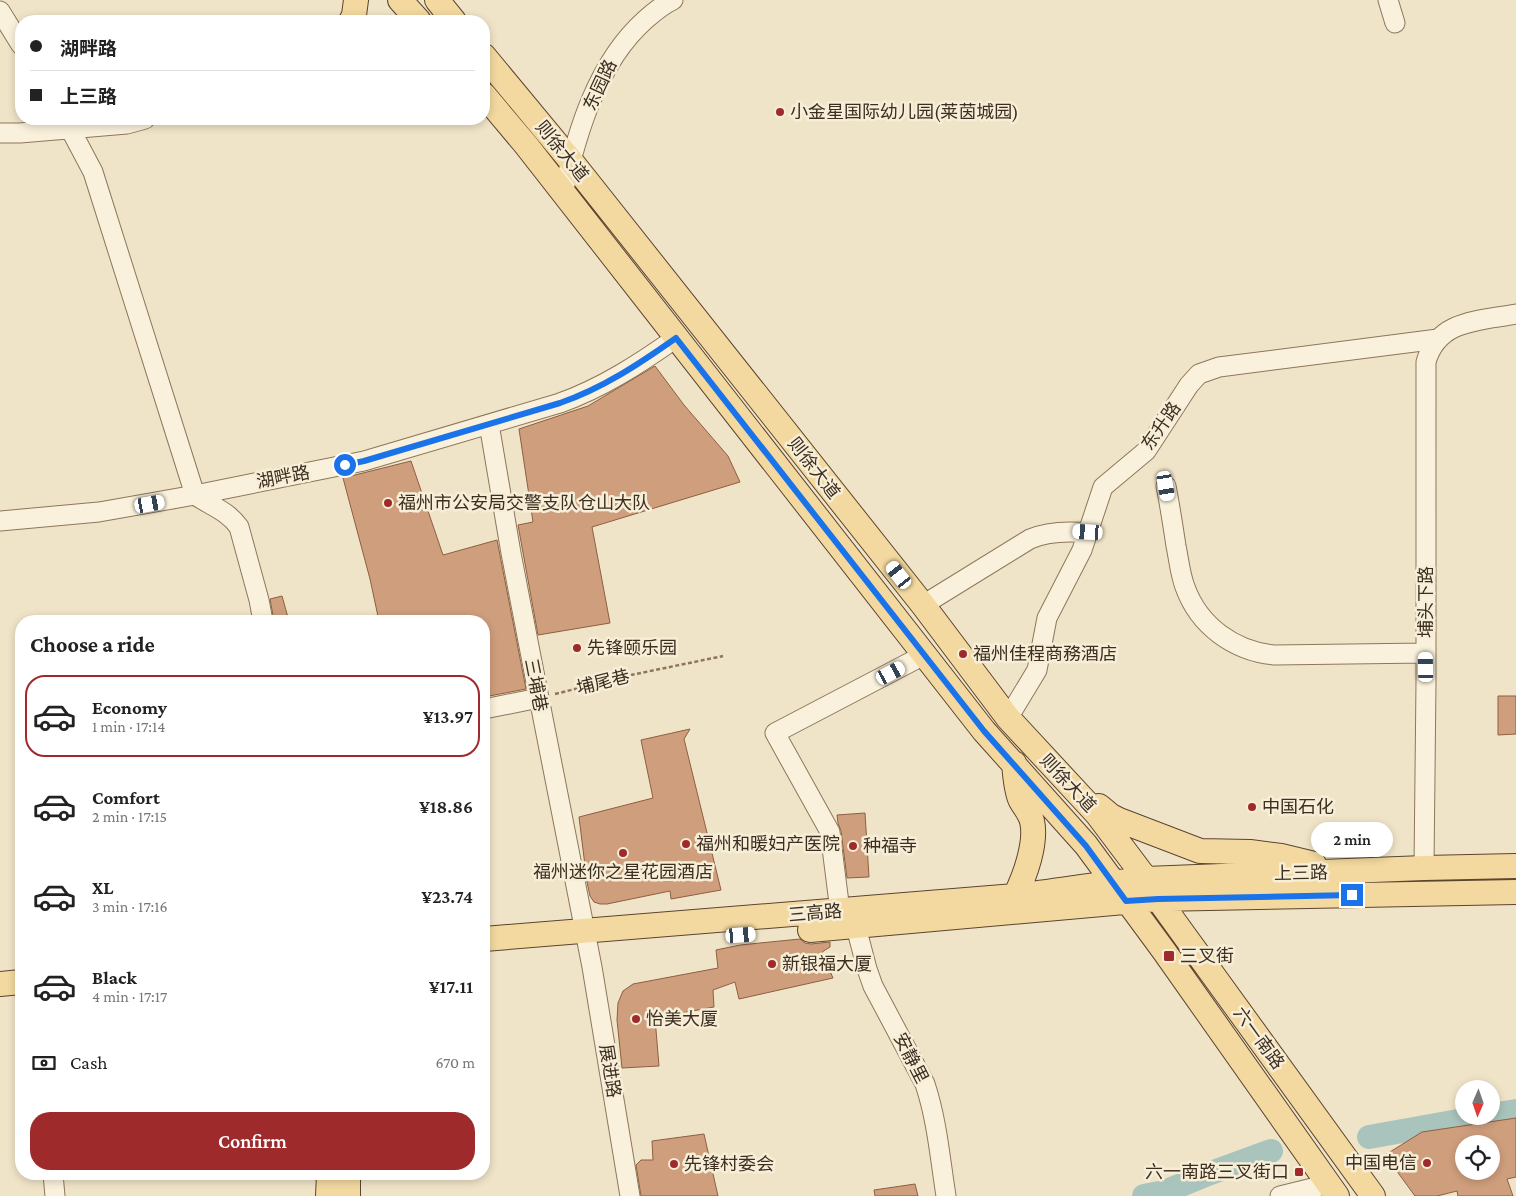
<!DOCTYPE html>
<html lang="en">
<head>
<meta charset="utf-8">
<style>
	body { margin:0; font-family:"Crimson Pro","Noto Sans SC",serif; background:#f6f6f6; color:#222; height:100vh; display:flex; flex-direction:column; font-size:19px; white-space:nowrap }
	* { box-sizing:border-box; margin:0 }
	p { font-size:16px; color:#767676 }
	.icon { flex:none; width:28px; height:28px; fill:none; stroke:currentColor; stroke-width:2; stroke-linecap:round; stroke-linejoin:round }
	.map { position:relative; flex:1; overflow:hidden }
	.details { position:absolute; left:15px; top:615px; width:475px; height:565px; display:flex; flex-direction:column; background:#fff; border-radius:20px; box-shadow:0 2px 8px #0003 }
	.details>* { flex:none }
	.guide { position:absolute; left:15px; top:15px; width:475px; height:110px; border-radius:20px; box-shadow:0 2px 8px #0003; display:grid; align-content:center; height:110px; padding:0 15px; background:#fff }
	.needle { width:32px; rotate:182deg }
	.tools { position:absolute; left:1455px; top:1080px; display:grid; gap:10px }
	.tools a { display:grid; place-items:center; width:45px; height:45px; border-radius:50%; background:#fff; box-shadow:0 2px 8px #0003; font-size:25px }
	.end { position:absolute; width:22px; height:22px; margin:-11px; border:6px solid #1a73e8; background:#fff; box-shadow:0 0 0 2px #fff }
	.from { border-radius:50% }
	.bubble { position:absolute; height:35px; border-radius:18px; background:#fff; box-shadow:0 2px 8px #0003; font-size:16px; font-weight:600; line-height:35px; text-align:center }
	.car { position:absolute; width:15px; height:30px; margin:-15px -8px; border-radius:6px; box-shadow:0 0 4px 1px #0007; background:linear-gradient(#fff 24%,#345 0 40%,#fff 0 76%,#345 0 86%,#fff 0) }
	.guide b { display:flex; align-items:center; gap:18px; height:48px; font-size:19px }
	.guide b+b { border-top:1px solid #e0e0e0 }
	.guide i { width:12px; height:12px; background:#222 }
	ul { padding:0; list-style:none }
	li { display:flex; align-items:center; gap:15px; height:82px; margin:0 10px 8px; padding:0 5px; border:2px solid transparent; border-radius:20px }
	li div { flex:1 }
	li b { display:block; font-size:19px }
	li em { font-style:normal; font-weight:600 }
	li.selected { border-color:#9e2a2b }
	li>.icon { width:45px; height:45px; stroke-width:1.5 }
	h2 { padding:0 15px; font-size:22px; line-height:60px }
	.pay { display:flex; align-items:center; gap:12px; height:55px; padding:0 15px; font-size:19px }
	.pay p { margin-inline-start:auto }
	.primary-button { display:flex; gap:10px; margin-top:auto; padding:10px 15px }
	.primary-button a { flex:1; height:58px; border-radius:20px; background:#9e2a2b; color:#fff; font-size:20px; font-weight:600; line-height:58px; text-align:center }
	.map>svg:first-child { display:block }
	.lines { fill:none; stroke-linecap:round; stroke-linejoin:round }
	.river { stroke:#a9c4bc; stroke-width:24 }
	.building { fill:#cf9f7d; stroke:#8d5f41; fill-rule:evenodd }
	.minor-casing { stroke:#8d765c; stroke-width:21 }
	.major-casing { stroke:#5b4430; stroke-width:26 }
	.path { stroke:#8d765c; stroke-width:2.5; stroke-dasharray:4 2.5; stroke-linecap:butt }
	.minor { stroke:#faf1dc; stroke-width:19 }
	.major { stroke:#f3d9a0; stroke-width:24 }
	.route { stroke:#1a73e8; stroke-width:6 }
	.poi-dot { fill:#9e2a2b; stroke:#f7eed8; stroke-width:2 }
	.labels { text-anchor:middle; stroke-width:5; stroke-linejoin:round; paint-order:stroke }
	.street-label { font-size:18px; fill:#3d2e20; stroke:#f7eed8 }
	.poi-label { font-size:18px; fill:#3d2e20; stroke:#f7eed8; text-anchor:start }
</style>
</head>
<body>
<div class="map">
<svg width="1516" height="1196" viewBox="0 0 1516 1196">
	<rect width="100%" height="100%" fill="#f0e4c8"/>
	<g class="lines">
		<path class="river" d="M1491,1115L1516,1111
			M1369,1137L1486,1116
			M1144,1196L1164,1192L1208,1174L1271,1151"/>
	</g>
	<path class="building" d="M655,366L684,405L728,456L740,482L592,527L610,623L538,635L518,525L533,522L519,429L588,406Z
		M411,461L443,555L497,540L526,689L484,697V621H379L370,579L343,478Z
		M282,596L289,621H274L270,599Z
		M1498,696H1516V734L1498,735Z
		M690,729L684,739L721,890L671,899L670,891L607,904H600L594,902L590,896L587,882L579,817L653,798L641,740Z
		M865,813L869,877L847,878L841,831L838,823L837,815Z
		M800,939L805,943L811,944L830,942V947L822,952L833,978L739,999L735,982L713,990L714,1007L655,1018L659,1066L622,1068L617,1020L618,1003L623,991L633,984L718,968L716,950L740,945Z
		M1516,1118V1177L1507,1179L1513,1196H1458L1457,1191L1437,1196H1415L1385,1155L1422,1132ZM1464,1144H1491V1171H1464Z
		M704,1134L718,1196H641L636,1165L641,1160H653L652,1141Z
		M915,1184L918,1196H875L874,1190Z"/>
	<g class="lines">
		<defs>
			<path id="minor" d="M1388,0L1395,23
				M0,11L21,45
				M65,119L93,172L195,495C211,506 228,511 239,527L259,600L263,621
				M0,133H20L127,124L145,119
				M563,193C577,132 597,63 645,20C654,12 662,5 673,0
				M489,424L511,553L539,698L592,967L630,1196
				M1166,486C1170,506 1173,526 1176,546C1179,560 1180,574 1185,587C1199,626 1234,651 1274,655L1426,653
				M0,521L99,512L195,495L364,461L560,403C602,388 639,364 676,338
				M923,605L1030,539C1049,531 1069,531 1088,533
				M484,709L539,698
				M1008,718L1037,670L1047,618L1082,550L1103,487L1146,451L1189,385L1199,374L1219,367L1438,339
				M1424,868L1426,681V362C1438,319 1480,321 1516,314
				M840,911L830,832L775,733L924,655
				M856,927L867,969L873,986L925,1084C937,1120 940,1158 946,1196
				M53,1174L55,1196
				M1280,1196L1329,1184"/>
			<path id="major" d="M400,0L419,21
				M437,0L454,21
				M351,21L354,15L356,0
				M484,56L571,161L923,605L1008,718L1097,814L1146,879L1158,899L1373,1196
				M484,95L526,145L984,731L1086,845L1164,951L1337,1196
				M1014,763C1015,774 1016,792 1021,801C1025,808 1030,813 1032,821C1037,843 1025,876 1015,896
				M1099,806L1111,816L1119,820L1200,851L1250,852L1281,856L1314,864
				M810,930L1158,899L1516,892
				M484,939L1015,896C1059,891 1102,883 1146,879L1424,868L1516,866
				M0,984L21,982
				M328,1196L329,1174
				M348,1196V1174"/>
		</defs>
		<use href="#minor" class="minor-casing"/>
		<use href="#major" class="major-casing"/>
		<path class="path" d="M555,694L631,675L723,656"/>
		<use href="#minor" class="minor"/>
		<use href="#major" class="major"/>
	</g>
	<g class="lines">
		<path class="route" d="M345,465L364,461L560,403C603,388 639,364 676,338L984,731L1086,846L1126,901L1158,899L1352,895"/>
	</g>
	<g class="poi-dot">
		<circle cx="780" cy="112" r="5"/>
		<circle cx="388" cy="503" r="5"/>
		<circle cx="577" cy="648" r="5"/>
		<circle cx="963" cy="654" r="5"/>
		<circle cx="1252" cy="807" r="5"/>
		<circle cx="686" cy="844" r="5"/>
		<circle cx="853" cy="846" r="5"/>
		<circle cx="623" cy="853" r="5"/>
		<rect x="1163" y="950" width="12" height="12" rx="2.5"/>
		<circle cx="772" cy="964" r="5"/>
		<circle cx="636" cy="1019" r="5"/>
		<circle cx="1427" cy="1163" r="5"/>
		<circle cx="674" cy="1164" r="5"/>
		<rect x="1294" y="1167" width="10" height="10" rx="2.5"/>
	</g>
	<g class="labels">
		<g class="street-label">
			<text transform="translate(600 85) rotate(-65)" y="6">东园路</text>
			<text transform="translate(562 151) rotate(51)" y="6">则徐大道</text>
			<text transform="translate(1161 426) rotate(-55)" y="6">东升路</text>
			<text transform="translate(814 468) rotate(52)" y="6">则徐大道</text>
			<text transform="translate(283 477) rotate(-11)" y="6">湖畔路</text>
			<text transform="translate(1426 602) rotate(-90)" y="6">埔头下路</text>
			<text transform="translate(603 682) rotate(-14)" y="6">埔尾巷</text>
			<text transform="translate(536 685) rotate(79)" y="6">三埔巷</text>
			<text transform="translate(1068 783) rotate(47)" y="6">则徐大道</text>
			<text transform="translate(1301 873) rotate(-1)" y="6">上三路</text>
			<text transform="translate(815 913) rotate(-5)" y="6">三高路</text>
			<text transform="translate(1259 1038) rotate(54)" y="6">六一南路</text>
			<text transform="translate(911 1058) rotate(63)" y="6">安静里</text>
			<text transform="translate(610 1071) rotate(81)" y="6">展进路</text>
		</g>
		<g class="poi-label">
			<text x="790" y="118">小金星国际幼儿园(莱茵城园)</text>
			<text x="398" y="509">福州市公安局交警支队仓山大队</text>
			<text x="587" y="654">先锋颐乐园</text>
			<text x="973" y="660">福州佳程商務酒店</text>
			<text x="1262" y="813">中国石化</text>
			<text x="696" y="850">福州和暖妇产医院</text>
			<text x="863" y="852">种福寺</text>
			<text x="623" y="878" text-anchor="middle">福州迷你之星花园酒店</text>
			<text x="1180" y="962">三叉街</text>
			<text x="782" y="970">新银福大厦</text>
			<text x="646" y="1025">怡美大厦</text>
			<text x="1417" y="1169" text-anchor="end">中国电信</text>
			<text x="684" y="1170">先锋村委会</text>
			<text x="1289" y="1178" text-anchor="end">六一南路三叉街口</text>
		</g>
	</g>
</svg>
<div class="tools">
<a><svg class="needle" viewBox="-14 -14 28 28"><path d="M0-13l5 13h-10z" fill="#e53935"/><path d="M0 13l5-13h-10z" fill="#767676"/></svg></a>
<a><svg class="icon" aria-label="locate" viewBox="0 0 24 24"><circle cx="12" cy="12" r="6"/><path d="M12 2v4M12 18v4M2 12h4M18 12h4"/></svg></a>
</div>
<i class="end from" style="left:345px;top:465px"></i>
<i class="end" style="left:1352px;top:895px"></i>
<div class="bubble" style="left:1311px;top:822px;width:82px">2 min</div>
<i class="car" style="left:1166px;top:486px;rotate:170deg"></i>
<i class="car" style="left:150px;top:504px;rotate:80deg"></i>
<i class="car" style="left:1088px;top:532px;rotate:273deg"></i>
<i class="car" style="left:899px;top:575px;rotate:322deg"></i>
<i class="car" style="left:1426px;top:667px;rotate:359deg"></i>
<i class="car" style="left:891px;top:673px;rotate:62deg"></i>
<i class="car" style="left:741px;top:935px;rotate:86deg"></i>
<div class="guide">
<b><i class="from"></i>湖畔路</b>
<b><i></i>上三路</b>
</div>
<section class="details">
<h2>Choose a ride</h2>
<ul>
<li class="selected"><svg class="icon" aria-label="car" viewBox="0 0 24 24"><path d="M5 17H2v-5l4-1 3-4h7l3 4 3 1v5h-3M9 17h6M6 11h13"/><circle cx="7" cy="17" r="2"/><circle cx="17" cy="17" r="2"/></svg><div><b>Economy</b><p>1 min · 17:14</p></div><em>¥13.97</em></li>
<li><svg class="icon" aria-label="car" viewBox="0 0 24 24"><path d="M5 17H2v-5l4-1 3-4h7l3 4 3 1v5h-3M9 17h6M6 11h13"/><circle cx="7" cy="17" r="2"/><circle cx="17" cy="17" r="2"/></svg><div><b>Comfort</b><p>2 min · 17:15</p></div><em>¥18.86</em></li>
<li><svg class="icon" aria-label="car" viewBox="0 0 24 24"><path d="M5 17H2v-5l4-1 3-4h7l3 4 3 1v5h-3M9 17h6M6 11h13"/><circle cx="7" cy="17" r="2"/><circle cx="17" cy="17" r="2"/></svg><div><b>XL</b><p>3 min · 17:16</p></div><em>¥23.74</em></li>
<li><svg class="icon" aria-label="car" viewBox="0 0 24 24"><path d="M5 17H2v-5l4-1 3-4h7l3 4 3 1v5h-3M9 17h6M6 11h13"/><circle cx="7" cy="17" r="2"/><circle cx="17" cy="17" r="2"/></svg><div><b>Black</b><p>4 min · 17:17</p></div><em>¥17.11</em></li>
</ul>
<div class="pay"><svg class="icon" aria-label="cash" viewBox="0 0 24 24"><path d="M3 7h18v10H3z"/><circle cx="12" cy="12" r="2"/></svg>Cash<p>670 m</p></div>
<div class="primary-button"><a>Confirm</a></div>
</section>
</div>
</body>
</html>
